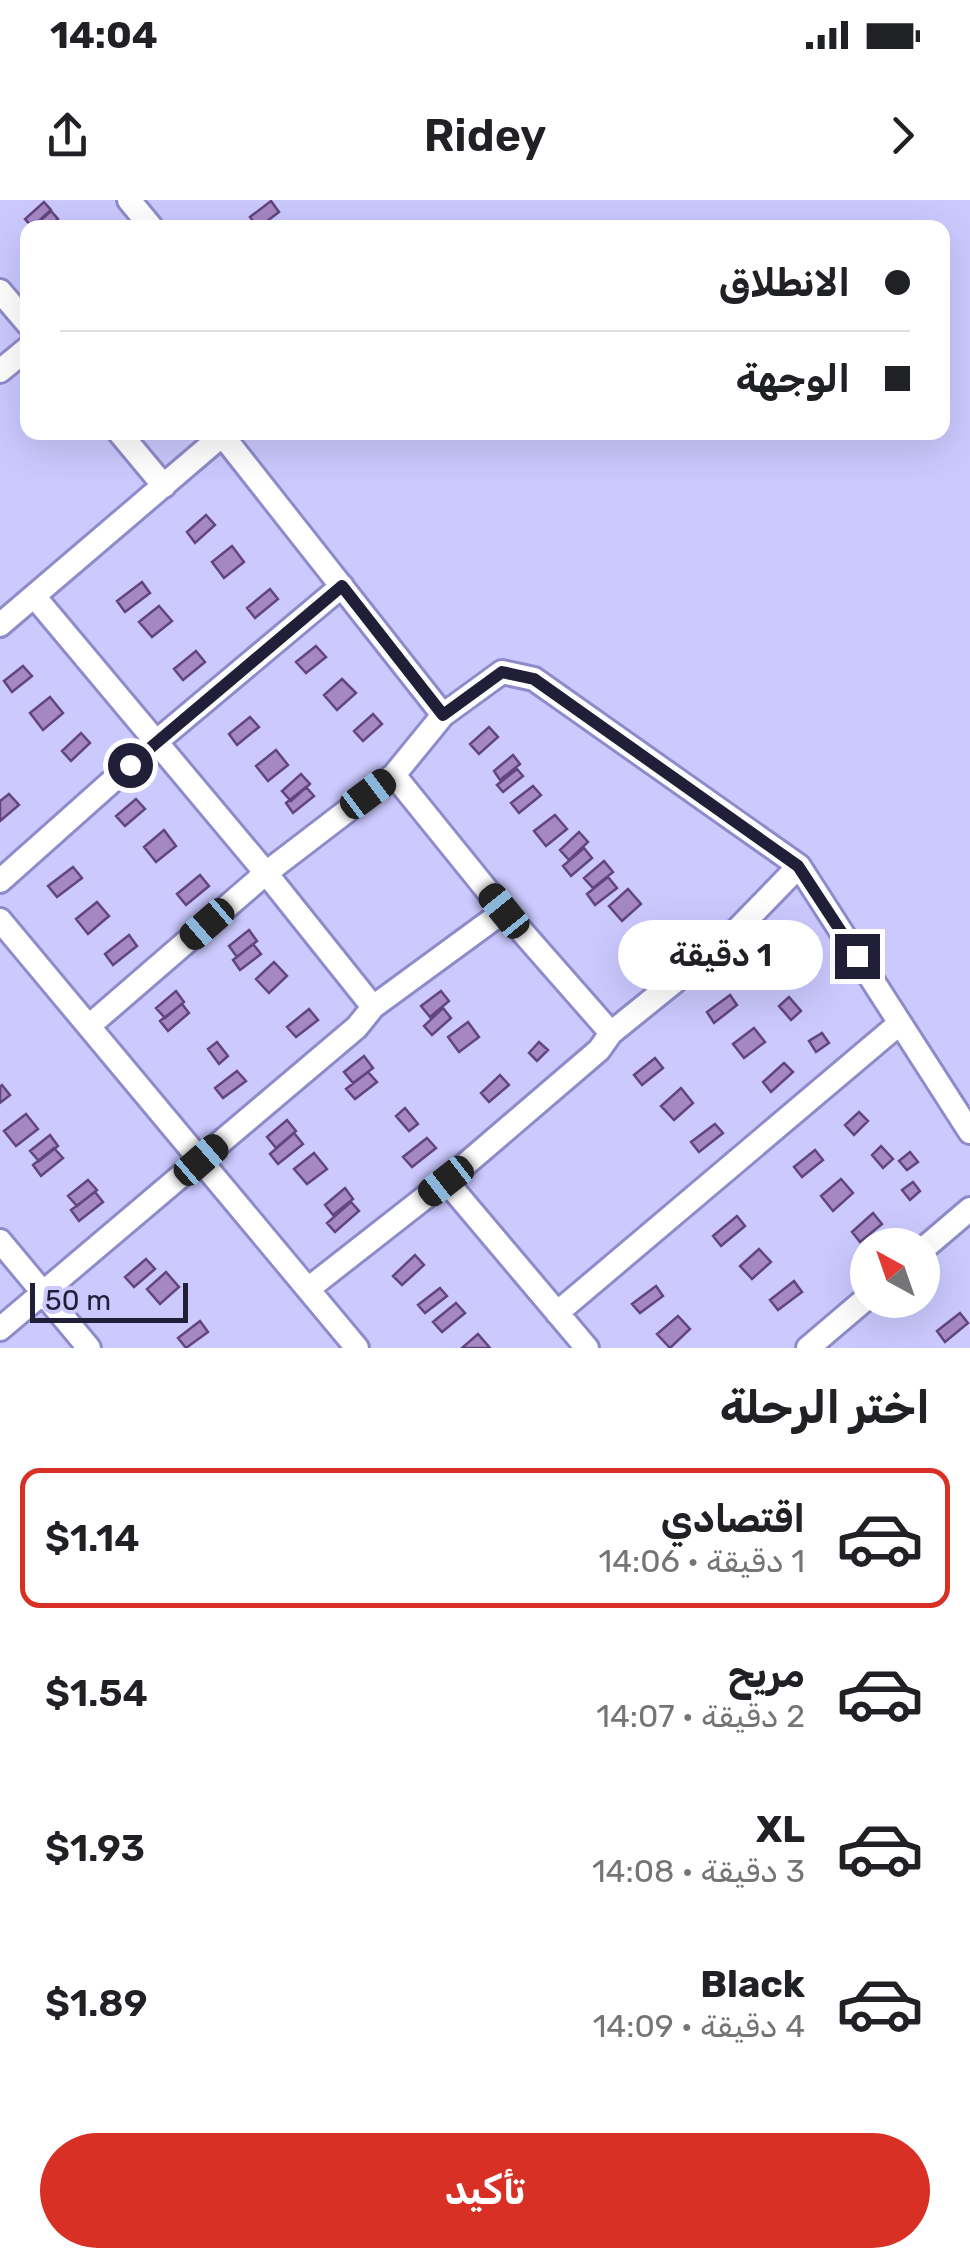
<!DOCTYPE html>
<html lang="ar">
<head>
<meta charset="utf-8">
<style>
	body { margin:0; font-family:Rubik,"Noto Sans Arabic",sans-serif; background:#f2f2f2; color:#202124; direction:rtl; height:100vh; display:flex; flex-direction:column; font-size:38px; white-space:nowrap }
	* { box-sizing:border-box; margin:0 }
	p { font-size:32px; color:#757577 }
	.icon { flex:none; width:55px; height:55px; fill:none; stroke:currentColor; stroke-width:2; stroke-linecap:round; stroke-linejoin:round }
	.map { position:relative; height:1148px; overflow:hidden; direction:ltr }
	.panel { display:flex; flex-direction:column; background:#fff; flex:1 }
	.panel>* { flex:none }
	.hud { position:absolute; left:20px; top:20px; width:930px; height:220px; border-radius:20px; box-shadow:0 10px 40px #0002; direction:rtl; display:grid; align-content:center; height:220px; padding:0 40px; background:#fff }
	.needle { width:65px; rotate:320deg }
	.fabs { position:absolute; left:850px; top:1028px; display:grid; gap:20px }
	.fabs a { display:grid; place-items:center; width:90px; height:90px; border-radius:50%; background:#fff; box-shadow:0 10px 40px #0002; font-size:50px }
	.scale { position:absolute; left:30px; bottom:25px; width:158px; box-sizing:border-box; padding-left:10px; border:5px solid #211f37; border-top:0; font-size:28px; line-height:35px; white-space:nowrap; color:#211f37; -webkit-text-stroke:8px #cbc9fe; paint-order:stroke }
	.end { position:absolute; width:45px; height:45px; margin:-22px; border:12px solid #211f37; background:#fff; box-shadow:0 0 0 5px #fff }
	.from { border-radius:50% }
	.bubble { position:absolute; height:70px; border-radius:35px; background:#fff; box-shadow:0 10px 40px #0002; font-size:32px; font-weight:600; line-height:70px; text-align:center; direction:rtl }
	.car { position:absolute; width:30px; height:60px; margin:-30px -15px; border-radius:12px; box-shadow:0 0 8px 2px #0007; background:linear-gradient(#222 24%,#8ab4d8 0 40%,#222 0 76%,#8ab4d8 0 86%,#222 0) }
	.hud b { display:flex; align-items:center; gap:35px; height:95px; font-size:38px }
	.hud b+b { border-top:2px solid #e0e0e0 }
	.hud i { width:25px; height:25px; background:#202124 }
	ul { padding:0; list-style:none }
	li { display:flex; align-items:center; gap:30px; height:140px; margin:0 20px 15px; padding:0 20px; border:5px solid transparent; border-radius:20px }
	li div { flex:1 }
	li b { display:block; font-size:38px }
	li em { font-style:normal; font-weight:600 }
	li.on { border-color:#d93025 }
	li>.icon { width:90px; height:90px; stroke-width:1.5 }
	h2 { padding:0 40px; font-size:45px; line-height:120px }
	.cta { display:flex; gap:20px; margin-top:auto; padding:20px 40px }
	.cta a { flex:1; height:115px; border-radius:60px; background:#d93025; color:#fff; font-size:40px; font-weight:600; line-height:115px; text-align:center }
	.status { display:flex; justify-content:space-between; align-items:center; height:70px; padding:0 50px; background:#fff; direction:ltr }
	.status svg { height:28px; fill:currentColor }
	header { display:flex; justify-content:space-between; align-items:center; height:130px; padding:0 40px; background:#fff; font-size:45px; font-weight:600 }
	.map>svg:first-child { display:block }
	.building { fill:#a587c4; stroke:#61457c; stroke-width:2.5 }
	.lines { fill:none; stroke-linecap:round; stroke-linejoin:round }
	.minor-casing { stroke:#8f8bca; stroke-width:28 }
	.minor { stroke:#fff; stroke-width:22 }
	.route { stroke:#211f37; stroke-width:12 }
</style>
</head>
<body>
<div class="status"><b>14:04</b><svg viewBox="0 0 49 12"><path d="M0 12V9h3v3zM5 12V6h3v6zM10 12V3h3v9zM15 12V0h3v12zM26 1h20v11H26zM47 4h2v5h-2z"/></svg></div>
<header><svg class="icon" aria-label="forward" viewBox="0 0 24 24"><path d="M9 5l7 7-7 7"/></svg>Ridey<svg class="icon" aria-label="share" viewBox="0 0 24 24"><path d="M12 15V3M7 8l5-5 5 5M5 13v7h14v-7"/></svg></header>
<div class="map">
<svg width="970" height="1148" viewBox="0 0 970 1148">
	<rect width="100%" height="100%" fill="#cbc9fe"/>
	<path class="building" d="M271,1L279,12L258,28L250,17Z
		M44,2L51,10L32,27L25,19Z
		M51,11L58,19L48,28H32Z
		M206,315L215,325L195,343L187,332Z
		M232,346L244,362L224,378L212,362Z
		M142,382L150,393L125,412L117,401Z
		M270,389L278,399L255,418L247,408Z
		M159,406L172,421L152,437L139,422Z
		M316,446L326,457L306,473L296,462Z
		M196,451L205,462L183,480L174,469Z
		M23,466L32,476L12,492L4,481Z
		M342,479L356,493L337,510L324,495Z
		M50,497L63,513L43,530L30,513Z
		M373,514L382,524L363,541L354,531Z
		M250,517L259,527L237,545L229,534Z
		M489,527L498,537L479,554L470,544Z
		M81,533L90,543L71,561L62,551Z
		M276,550L288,565L268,581L256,566Z
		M513,555L520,564L500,580L494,571Z
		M517,569L523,576L503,592L497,585Z
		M301,574L310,584L291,601L282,591Z
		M533,586L541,595L519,613L511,603Z
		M306,587L314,596L293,613L286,603Z
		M9,594L19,605L0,621V601Z
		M136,599L145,609L125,626L116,616Z
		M555,615L567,629L546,646L534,631Z
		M164,630L176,646L156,662L144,647Z
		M579,632L588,642L569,660L560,650Z
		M584,648L592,658L571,676L563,666Z
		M604,661L613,672L593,688L584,678Z
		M73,667L82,678L57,697L48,686Z
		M200,675L209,686L186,705L177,694Z
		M608,677L617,688L595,705L587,694Z
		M628,689L641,704L622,721L609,706Z
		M97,702L109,716L88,734L76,719Z
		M657,723L666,733L646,750L637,740Z
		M249,730L257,741L237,757L229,746Z
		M129,735L137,746L113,765L105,754Z
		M659,741L667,750L647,768L639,759Z
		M253,744L261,754L240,770L233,760Z
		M274,762L287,776L269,793L256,779Z
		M767,764L774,775L758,784L752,773Z
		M176,791L184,802L165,818L156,808Z
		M441,791L449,801L430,817L421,806Z
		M730,795L737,805L714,823L707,812Z
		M789,797L801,811L791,820L779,806Z
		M182,804L189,813L168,831L160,821Z
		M443,808L451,818L432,835L424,826Z
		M309,809L318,820L296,837L287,827Z
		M468,822L479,837L459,852L448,837Z
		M754,828L765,842L744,858L733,844Z
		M822,833L829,843L816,852L809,841Z
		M217,842L228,856L219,864L208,849Z
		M539,842L548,850L537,861L529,853Z
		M364,856L373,868L353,883L344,872Z
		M655,858L663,868L642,885L634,875Z
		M784,863L793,872L771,892L763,882Z
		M237,871L246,881L223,898L215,888Z
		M368,872L377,882L355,899L346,889Z
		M500,875L509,885L489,902L481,893Z
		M2,885L10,895L0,903V887Z
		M681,888L693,903L674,920L661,906Z
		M405,908L418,924L409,931L396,916Z
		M859,912L868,921L854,935L845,925Z
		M26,914L38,929L16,946L4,931Z
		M287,920L296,931L276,948L267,937Z
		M715,924L723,933L699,952L691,942Z
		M294,933L303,944L278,964L270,954Z
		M50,935L58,946L39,961L30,951Z
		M427,938L436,948L412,967L403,957Z
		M881,946L893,959L883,968L872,955Z
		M54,948L63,958L41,976L33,965Z
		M815,950L823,960L802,977L794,967Z
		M910,952L918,962L907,970L899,961Z
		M314,953L327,969L307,984L294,969Z
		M841,979L853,993L833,1011L821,996Z
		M88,980L97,990L77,1006L68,996Z
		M913,982L920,991L910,1000L902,990Z
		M345,988L353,999L333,1015L325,1005Z
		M95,992L103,1002L79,1021L71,1010Z
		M351,1002L359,1011L335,1032L327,1023Z
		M873,1013L882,1024L860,1042L852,1032Z
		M737,1016L745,1026L721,1046L713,1036Z
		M759,1049L771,1062L752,1079L740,1066Z
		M415,1055L424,1065L402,1085L393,1076Z
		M146,1059L155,1069L134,1087L125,1077Z
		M166,1072L179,1087L160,1104L147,1089Z
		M794,1081L802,1092L778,1110L770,1100Z
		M656,1086L663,1096L640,1113L632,1104Z
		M440,1088L447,1096L425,1113L418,1105Z
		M456,1103L465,1113L442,1132L433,1122Z
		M960,1113L968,1123L945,1142L937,1131Z
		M678,1116L690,1129L670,1148L657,1134Z
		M200,1121L208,1132L186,1148L178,1138Z
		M478,1134L490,1148H462Z"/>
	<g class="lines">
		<defs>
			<path id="minor" d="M129,0L152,28
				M0,91L28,124
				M0,171L28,148
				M119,232L164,286
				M223,236L443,515
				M34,396L266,673L373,807
				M0,425L226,232
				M394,575L504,711L611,833
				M0,681L156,542L342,386
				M0,720L357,1148
				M89,826L266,673L394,575L443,515L502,472L534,479L799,666L970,932
				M446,981L587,1148
				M0,1041L89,1148
				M922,1050L970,1009
				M308,1089L446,981L599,850L611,833L731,736L799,666
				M557,1113L900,823
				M0,1129L357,827L373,807L504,711
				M808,1148L868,1097"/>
		</defs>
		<use href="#minor" class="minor-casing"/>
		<use href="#minor" class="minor"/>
	</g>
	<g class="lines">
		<path class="route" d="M130,565L342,386L443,515L502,472L534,479L798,666L857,756"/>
	</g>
</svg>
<div class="fabs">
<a><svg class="needle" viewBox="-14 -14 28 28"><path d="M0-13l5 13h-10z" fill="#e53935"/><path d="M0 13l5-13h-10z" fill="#757577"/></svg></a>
</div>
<div class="scale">50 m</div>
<i class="end from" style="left:130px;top:565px"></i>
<i class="end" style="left:857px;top:756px"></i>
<div class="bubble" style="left:618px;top:720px;width:205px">1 دقيقة</div>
<i class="car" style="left:368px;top:594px;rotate:53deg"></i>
<i class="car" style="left:504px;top:711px;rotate:321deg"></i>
<i class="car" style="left:207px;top:724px;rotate:229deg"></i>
<i class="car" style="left:201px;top:960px;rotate:49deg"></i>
<i class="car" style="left:446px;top:981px;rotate:232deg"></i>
<div class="hud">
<b><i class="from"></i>الانطلاق</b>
<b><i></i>الوجهة</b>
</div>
</div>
<section class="panel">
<h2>اختر الرحلة</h2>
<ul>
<li class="on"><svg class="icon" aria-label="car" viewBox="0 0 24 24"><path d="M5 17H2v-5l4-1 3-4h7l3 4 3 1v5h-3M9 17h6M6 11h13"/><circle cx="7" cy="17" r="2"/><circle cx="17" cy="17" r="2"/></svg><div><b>اقتصادي</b><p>1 دقيقة · 14:06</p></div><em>$1.14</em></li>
<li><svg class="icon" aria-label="car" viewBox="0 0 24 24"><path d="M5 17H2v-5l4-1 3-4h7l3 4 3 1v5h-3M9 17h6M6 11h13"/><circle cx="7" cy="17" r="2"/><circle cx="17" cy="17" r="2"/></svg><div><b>مريح</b><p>2 دقيقة · 14:07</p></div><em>$1.54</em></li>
<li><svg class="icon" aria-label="car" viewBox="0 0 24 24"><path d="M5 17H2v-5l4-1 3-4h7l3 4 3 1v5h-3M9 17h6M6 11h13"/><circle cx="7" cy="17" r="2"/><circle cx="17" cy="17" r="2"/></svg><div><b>XL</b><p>3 دقيقة · 14:08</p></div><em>$1.93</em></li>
<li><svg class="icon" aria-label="car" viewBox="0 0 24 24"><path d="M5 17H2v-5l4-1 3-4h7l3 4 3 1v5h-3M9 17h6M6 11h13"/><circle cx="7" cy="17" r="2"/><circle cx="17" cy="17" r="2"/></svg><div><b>Black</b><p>4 دقيقة · 14:09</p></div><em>$1.89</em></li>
</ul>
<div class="cta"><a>تأكيد</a></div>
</section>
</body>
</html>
